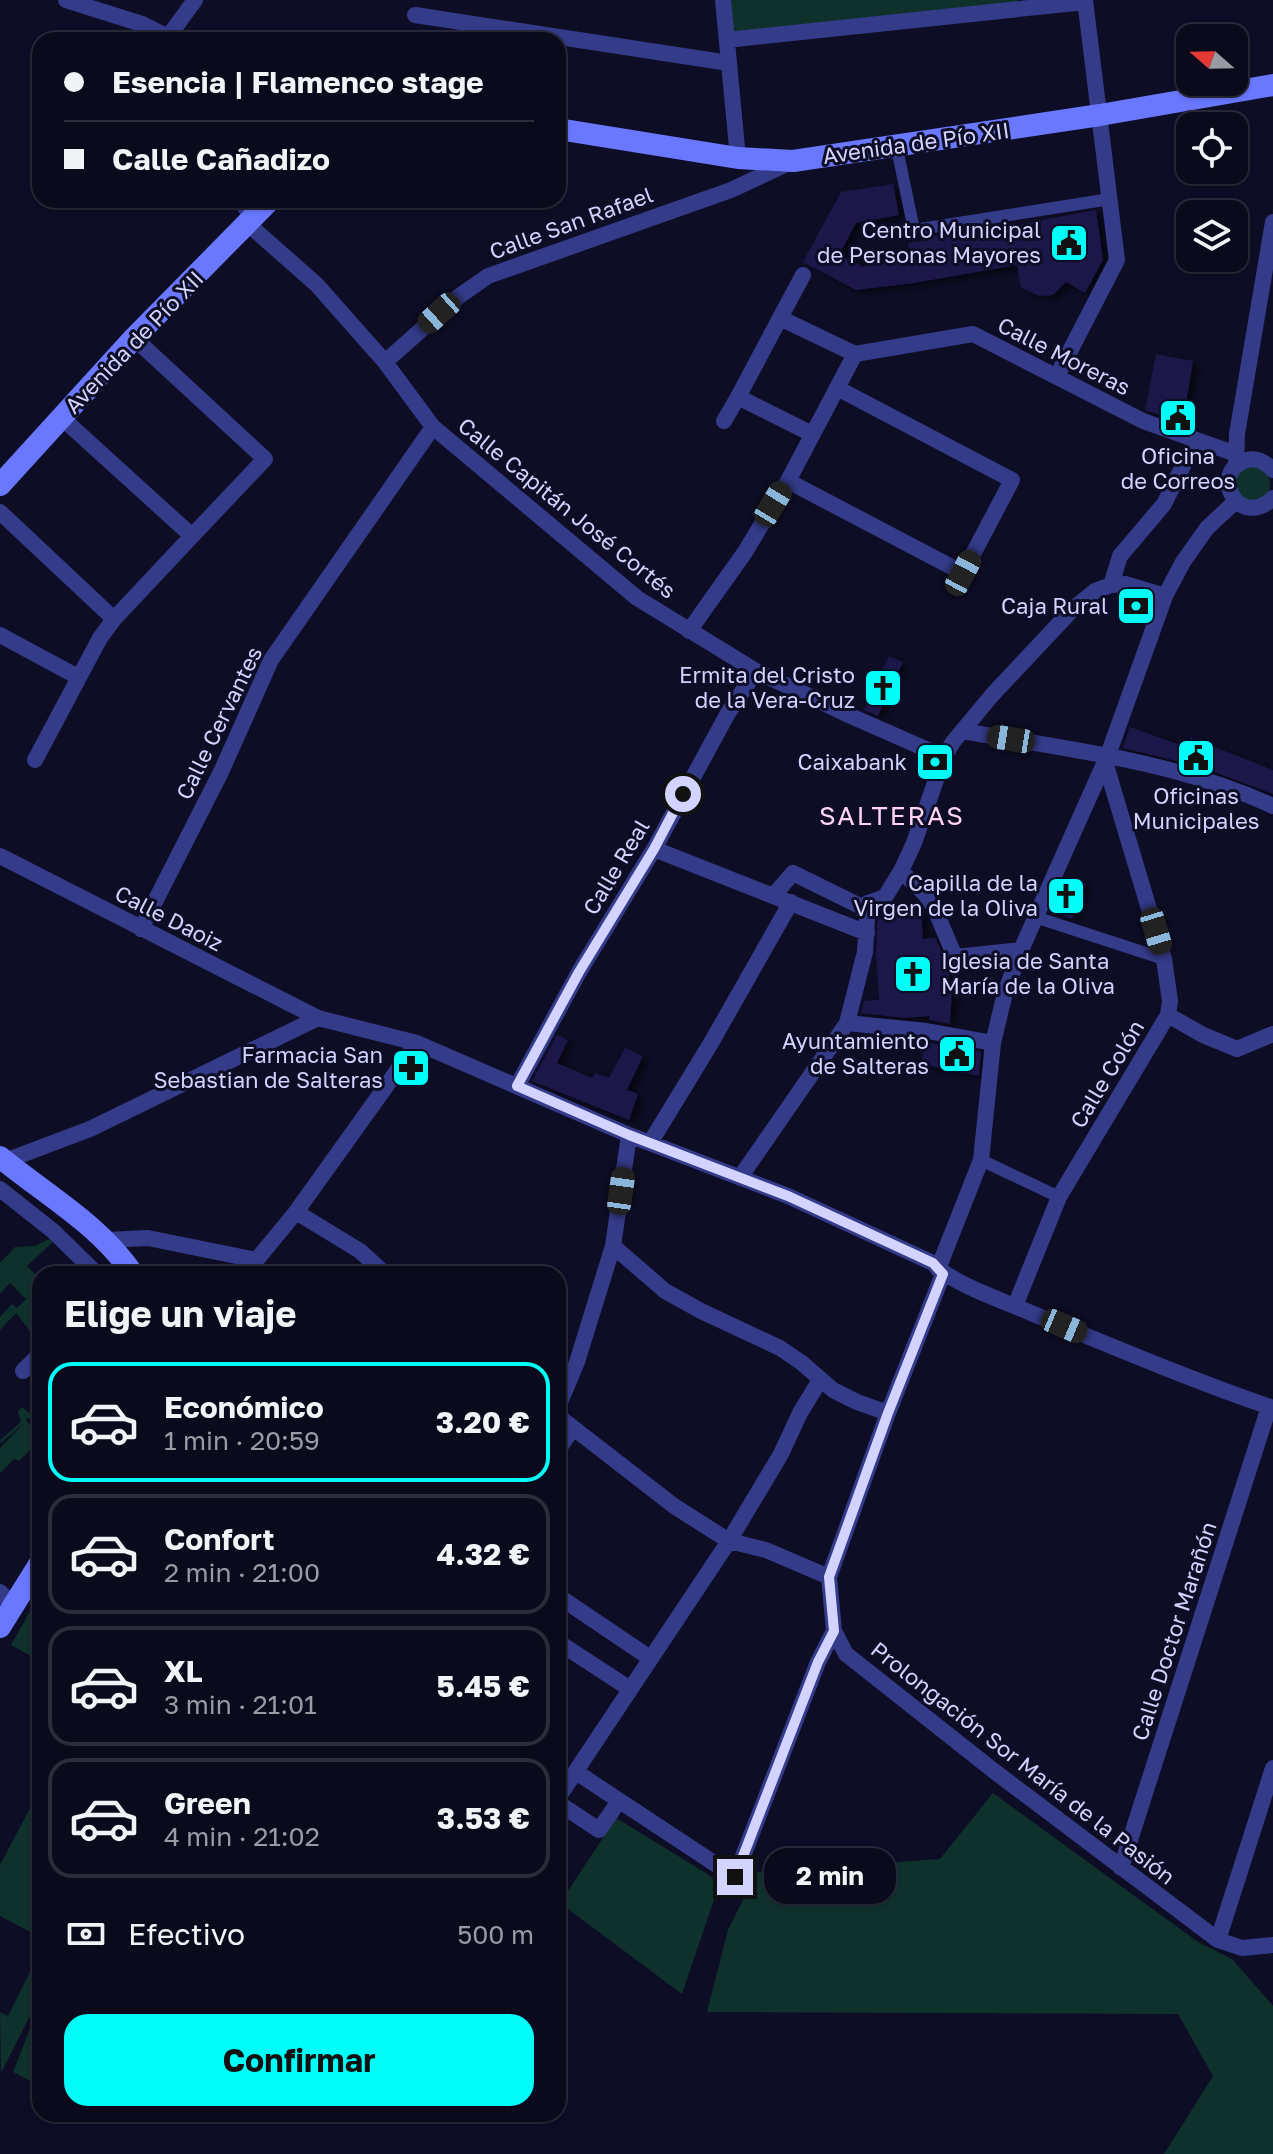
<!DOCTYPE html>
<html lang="es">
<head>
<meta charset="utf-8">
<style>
	body { margin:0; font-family:"Golos Text",sans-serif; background:#131325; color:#f1f3f6; height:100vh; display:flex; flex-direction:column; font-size:30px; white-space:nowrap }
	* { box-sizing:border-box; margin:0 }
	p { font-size:26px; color:#999aa3 }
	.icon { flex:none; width:44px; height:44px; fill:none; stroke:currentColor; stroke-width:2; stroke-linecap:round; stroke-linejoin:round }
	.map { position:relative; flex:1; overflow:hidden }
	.panel { position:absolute; left:32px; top:1266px; width:534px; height:856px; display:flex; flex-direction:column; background:#0a0a1c; border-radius:24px; box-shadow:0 2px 6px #0004,0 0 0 2px #2a2b3b }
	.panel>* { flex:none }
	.guide { position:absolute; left:32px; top:32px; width:534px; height:176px; border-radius:24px; box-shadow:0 2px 6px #0004,0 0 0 2px #2a2b3b; display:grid; align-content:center; height:176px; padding:0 32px; background:#0a0a1c }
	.needle { width:52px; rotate:290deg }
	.controls { position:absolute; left:1176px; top:24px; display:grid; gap:16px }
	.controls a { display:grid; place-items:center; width:72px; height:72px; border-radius:16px; background:#0a0a1c; box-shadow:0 2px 6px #0004,0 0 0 2px #2a2b3b; font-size:40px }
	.end { position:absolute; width:36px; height:36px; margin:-18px; border:10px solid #d2d3ff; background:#111; box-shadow:0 0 0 4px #111 }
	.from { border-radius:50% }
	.bubble { position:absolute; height:56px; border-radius:24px; background:#0a0a1c; box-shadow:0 2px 6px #0004,0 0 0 2px #2a2b3b; font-size:26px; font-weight:700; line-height:56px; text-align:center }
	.car { position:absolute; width:24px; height:48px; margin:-24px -12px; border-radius:10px; box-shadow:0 0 6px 2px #0007; background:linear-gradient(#222 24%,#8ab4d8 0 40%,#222 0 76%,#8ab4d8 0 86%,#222 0) }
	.guide b { display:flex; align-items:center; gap:28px; height:76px; font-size:30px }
	.guide b+b { border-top:2px solid #2a2b3b }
	.guide i { width:20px; height:20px; background:#f1f3f6 }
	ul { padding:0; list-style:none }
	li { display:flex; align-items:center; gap:24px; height:120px; margin:0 16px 12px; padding:0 16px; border:4px solid #2a2b3b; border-radius:24px }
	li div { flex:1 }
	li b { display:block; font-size:30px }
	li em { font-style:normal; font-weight:700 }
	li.active { border-color:#00fdf7 }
	li>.icon { width:72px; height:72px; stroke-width:1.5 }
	h2 { padding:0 32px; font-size:36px; line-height:96px }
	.pay { display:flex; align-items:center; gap:20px; height:88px; padding:0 32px; font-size:30px }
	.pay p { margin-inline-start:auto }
	.action { display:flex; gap:16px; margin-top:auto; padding:16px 32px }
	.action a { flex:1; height:92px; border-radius:24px; background:#00fdf7; color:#111; font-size:32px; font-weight:700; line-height:92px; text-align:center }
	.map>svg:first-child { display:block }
	.green { fill:#0f312c }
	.building { fill:#1b1749; filter:url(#shadow) }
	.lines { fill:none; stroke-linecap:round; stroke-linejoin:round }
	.pedestrian { stroke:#343b89; stroke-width:12 }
	.minor { stroke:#343b89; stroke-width:16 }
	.secondary { stroke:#6978ff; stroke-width:22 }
	.route { stroke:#d2d3ff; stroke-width:10 }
	.labels { text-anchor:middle; stroke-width:6; stroke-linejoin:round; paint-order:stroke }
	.street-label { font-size:22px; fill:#d2d3ff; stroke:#0e0d26 }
	.poi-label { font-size:22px; fill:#d2d3ff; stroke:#0e0d26; text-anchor:end }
	.quarter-label { font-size:26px; letter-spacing:2px; fill:#ffd4f5; stroke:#0e0d26 }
</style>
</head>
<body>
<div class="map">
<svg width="1273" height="2154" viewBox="0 0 1273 2154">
	<defs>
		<filter id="shadow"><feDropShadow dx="6" dy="3.5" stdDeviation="4" flood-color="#0009"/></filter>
	</defs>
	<rect width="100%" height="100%" fill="#0e0d26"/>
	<path class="green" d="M723,0H1017L1028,8L727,40Z
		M1254,464C1269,473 1273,479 1268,498L1244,502L1234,480L1237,473Z
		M49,1239L53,1242L27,1266L40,1279L31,1290L38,1297L30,1306L40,1316V1334L34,1336L16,1313L0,1330V1317L12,1304L17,1308L26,1299L10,1283L0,1294V1263L15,1247L35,1246Z
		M22,1407L40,1422V1431L29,1418L26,1420L40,1437V1440L19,1461L14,1459L0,1473V1448L24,1423L1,1443L0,1440L21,1422L18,1411Z
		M39,1595L40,1596V1661L11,1645Z
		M993,1793L1198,1942L1232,1959L1273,2006V2154H1164L1213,2076L1178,2014L707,2012L728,1930L757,1872L940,1859Z
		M35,1799L40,1801V1937L0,1916V1865Z
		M616,1818L709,1875L719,1885L682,1994L560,1903Z
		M35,1962L40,1964V1996L1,2073L0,2012L8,2016Z
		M40,2003V2086L13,2072Z"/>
	<path class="building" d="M893,184L899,215L856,223L839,255L863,267L910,257L908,243L927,240L926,237L1004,225V227L1096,210L1103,260L1085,293L1066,282L1053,295L1040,296L1021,288L1017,265L914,283L856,290L803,262L841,192Z
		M1156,354L1193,361L1183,422L1145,410Z
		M889,656L903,662L878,716L864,710Z
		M1130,727L1186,747L1190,737L1273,770V794L1201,767L1123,748Z
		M1066,876L1086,884L1072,919L1051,910Z
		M921,910L923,939L935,938L949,966L950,990H952L950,1024L929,1020L930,1016L905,1018L861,1013L864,1001L879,1000L876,952L878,912Z
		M557,1035L568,1040L557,1063L592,1078L595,1073L609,1078L625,1048L643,1056L627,1090L638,1094L629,1120L532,1081Z
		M925,1042L981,1052L979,1076L921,1064Z"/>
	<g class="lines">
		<path class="pedestrian" d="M899,158L914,230L1110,199
			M1035,917L1164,959
			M981,1160L1059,1197"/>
		<path class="minor" d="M66,0L142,24L168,37L169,40
			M723,0L738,158
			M415,15L729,63
			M168,37L195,0
			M727,40L1085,2
			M240,200L253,218
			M248,224L317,285L385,362L433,427L637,598L756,671L853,717L944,757
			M780,318L803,275
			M385,362L458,297L488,276L731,190L791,162
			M1057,376L1117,260L1085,0
			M62,418L192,536L265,459L134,338
			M724,421L738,397
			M812,434L738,397L780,318L855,354
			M1236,466L1237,434L1273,222
			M1273,470C1265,462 1256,456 1244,461C1209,475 1240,530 1273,498
			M788,481L963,573L1012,480L837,388
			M0,512L114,619
			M1111,585L1120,556L1164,504L1196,440
			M689,631L745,552L788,481L855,354L973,334L1143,421L1236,454
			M0,635L78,677
			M962,731C1067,749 1175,761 1273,806
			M35,760L100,638L114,619L192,536
			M654,849L773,896
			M0,856L318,1018L417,1043L629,1135L788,1196L933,1263C952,1284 1004,1301 1031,1313C1111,1346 1191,1380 1273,1408
			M901,871L925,894L934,907L955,957L1021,950
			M141,929L221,772L271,660L433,427
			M867,933L773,896L793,873L868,910
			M1168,1015L1203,1035L1237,1049L1273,1034
			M847,1023L927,1031L993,1043
			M517,1086L579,972L654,849L728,713L756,671
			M650,1143L711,1043L791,902
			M5,1161L90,1129L318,1018
			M741,1176L847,1023L865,952L868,903L885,897L901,871L914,843L944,757L953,742L993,694L1072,610L1095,591L1111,585L1125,584L1165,596
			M0,1189L53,1231L97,1274
			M296,1212L360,1251L385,1274
			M106,1240L148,1238L256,1260
			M613,1246L665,1291L701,1311L780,1348L802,1363L833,1390L857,1402L888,1413
			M938,1269L981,1160L993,1043L1005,993L1021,950L1108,755L1165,596L1183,562L1207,528L1236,501
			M245,1274L296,1212L417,1043
			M943,1274L888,1413L829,1577L834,1631L846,1654L994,1771L1218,1940L1242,1948L1273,1945
			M1015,1306L1059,1197L1168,1015L1170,1001L1164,959L1105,762
			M23,1371L40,1354
			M558,1407L577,1362L613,1246L629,1135
			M558,1416L674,1506L729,1541L766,1550L829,1577
			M558,1450L573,1428
			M0,1592L12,1605
			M558,1596L650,1658
			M558,1642L630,1689
			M576,1772L735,1877L818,1662L834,1631
			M558,1798L729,1541L781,1454L800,1413L820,1380
			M558,1803L599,1830L619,1801
			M1121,1868L1269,1407
			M1218,1940L1273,1768"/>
		<path class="secondary" d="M558,129L738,158L793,161L1100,115L1273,85
			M0,485L134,338L270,200
			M0,1157C46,1195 99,1224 133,1274
			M0,1627L40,1563"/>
	</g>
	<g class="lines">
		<path class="route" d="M683,794L654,849L579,972L517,1086L629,1135L788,1196L933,1263L943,1274L888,1413L829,1577L834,1631L818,1662L735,1877"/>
	</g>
	<defs>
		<symbol id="civic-square" viewBox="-11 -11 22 22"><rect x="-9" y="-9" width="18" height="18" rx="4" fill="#00fdf7" stroke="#0e0d26"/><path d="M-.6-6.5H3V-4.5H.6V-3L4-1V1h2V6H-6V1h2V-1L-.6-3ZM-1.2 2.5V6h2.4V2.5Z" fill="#111"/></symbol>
		<symbol id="bank-square" viewBox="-11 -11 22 22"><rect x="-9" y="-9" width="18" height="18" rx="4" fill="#00fdf7" stroke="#0e0d26"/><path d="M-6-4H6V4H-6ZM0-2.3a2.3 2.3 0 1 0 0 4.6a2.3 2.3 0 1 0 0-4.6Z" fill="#111"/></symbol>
		<symbol id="church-square" viewBox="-11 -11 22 22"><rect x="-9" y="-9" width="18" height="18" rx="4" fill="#00fdf7" stroke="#0e0d26"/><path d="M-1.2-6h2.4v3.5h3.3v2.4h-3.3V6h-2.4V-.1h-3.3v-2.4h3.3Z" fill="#111"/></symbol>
		<symbol id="pharmacy-square" viewBox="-11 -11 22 22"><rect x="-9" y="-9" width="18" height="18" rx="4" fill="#00fdf7" stroke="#0e0d26"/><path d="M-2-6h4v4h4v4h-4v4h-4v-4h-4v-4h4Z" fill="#111"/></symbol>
	</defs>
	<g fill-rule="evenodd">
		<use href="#civic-square" x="1047" y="221" width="44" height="44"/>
		<use href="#civic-square" x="1156" y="396" width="44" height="44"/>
		<use href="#bank-square" x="1114" y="584" width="44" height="44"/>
		<use href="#church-square" x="861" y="666" width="44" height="44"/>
		<use href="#civic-square" x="1174" y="736" width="44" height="44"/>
		<use href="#bank-square" x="913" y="740" width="44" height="44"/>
		<use href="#church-square" x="1044" y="874" width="44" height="44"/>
		<use href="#church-square" x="891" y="952" width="44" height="44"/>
		<use href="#civic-square" x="935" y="1032" width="44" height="44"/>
		<use href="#pharmacy-square" x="389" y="1046" width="44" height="44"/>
	</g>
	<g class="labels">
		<g class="street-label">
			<text transform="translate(916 143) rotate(-8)" y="8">Avenida de Pío XII</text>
			<text transform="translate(571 223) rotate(-20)" y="8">Calle San Rafael</text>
			<text transform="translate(134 342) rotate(-46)" y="8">Avenida de Pío XII</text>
			<text transform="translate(1064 356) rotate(27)" y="8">Calle Moreras</text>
			<text transform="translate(567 508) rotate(39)" y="8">Calle Capitán José Cortés</text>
			<text transform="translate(219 723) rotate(-64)" y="8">Calle Cervantes</text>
			<text transform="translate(616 867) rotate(-59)" y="8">Calle Real</text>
			<text transform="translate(169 918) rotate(27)" y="8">Calle Daoiz</text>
			<text transform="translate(1107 1074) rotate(-59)" y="8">Calle Colón</text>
			<text transform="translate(1174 1631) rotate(-72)" y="8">Calle Doctor Marañón</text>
			<text transform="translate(1023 1763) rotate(38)" y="8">Prolongación Sor María de la Pasión</text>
		</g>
		<g class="poi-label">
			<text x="1041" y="238">Centro Municipal<tspan x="1041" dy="25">de Personas Mayores</tspan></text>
			<text x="1178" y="464" text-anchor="middle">Oficina<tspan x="1178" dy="25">de Correos</tspan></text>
			<text x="1108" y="614">Caja Rural</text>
			<text x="855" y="683">Ermita del Cristo<tspan x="855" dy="25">de la Vera-Cruz</tspan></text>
			<text x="907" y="770">Caixabank</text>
			<text x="1196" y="804" text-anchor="middle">Oficinas<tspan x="1196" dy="25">Municipales</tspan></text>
			<text x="1038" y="891">Capilla de la<tspan x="1038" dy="25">Virgen de la Oliva</tspan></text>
			<text x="941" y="969" text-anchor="start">Iglesia de Santa<tspan x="941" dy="25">María de la Oliva</tspan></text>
			<text x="929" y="1049">Ayuntamiento<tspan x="929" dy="25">de Salteras</tspan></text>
			<text x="383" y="1063">Farmacia San<tspan x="383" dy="25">Sebastian de Salteras</tspan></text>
		</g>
		<g class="quarter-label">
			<text x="892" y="825">SALTERAS</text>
		</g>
	</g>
</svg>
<div class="controls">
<a><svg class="needle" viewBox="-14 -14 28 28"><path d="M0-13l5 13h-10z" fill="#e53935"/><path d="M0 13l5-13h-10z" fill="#999aa3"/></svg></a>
<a><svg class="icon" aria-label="locate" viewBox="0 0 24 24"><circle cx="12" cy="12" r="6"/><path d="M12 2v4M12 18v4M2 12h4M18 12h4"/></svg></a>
<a><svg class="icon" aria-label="layers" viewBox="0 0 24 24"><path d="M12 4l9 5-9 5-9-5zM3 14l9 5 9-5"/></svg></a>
</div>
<i class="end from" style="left:683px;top:794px"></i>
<i class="end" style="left:735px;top:1877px"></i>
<div class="bubble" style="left:764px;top:1848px;width:132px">2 min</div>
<i class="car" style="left:439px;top:313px;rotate:228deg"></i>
<i class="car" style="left:773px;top:504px;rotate:31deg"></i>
<i class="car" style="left:963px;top:573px;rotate:28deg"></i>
<i class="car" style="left:1011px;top:739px;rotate:279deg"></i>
<i class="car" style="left:1156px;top:931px;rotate:163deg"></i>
<i class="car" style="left:621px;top:1191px;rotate:8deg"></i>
<i class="car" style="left:1064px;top:1326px;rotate:113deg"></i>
<div class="guide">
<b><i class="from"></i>Esencia | Flamenco stage</b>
<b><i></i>Calle Cañadizo</b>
</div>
<section class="panel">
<h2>Elige un viaje</h2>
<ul>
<li class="active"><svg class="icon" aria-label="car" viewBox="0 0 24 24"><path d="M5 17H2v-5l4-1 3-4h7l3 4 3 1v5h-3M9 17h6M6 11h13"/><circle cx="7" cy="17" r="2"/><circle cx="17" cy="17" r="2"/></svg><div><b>Económico</b><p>1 min · 20:59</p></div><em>3.20 €</em></li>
<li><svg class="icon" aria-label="car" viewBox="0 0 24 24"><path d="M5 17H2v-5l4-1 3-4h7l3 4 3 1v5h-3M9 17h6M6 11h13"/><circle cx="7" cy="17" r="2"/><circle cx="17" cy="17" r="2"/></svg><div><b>Confort</b><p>2 min · 21:00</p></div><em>4.32 €</em></li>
<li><svg class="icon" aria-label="car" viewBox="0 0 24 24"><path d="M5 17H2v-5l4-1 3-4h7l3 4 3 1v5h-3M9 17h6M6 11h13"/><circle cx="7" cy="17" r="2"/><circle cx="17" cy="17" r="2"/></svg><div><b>XL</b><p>3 min · 21:01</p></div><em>5.45 €</em></li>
<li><svg class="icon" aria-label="car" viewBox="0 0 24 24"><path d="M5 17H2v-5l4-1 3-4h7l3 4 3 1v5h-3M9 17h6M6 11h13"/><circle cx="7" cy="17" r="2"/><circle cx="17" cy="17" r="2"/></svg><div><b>Green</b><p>4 min · 21:02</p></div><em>3.53 €</em></li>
</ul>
<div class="pay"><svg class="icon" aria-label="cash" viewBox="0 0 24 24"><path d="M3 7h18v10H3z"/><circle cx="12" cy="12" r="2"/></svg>Efectivo<p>500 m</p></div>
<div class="action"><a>Confirmar</a></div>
</section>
</div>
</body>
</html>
